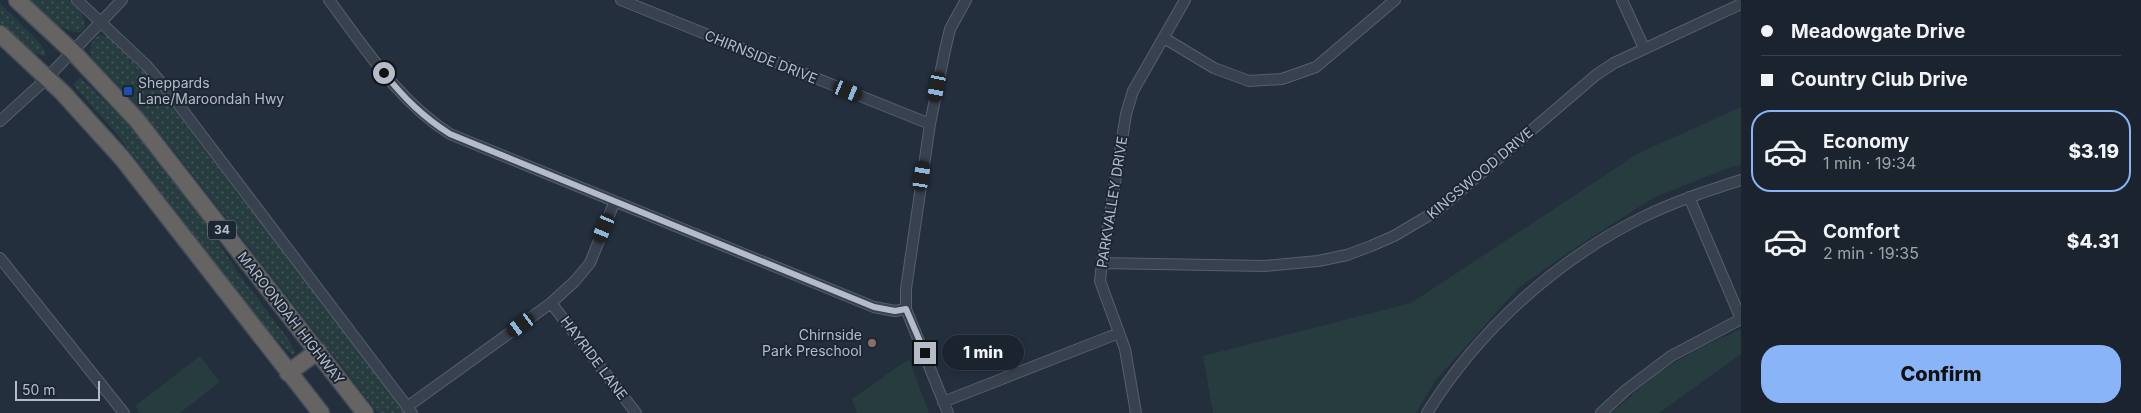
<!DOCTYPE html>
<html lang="en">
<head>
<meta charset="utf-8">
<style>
	body { margin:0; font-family:Inter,sans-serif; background:#242b36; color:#f1f3f6; height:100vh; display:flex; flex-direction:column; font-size:19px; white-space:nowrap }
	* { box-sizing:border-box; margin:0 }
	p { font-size:16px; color:#a0a4aa }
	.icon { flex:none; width:28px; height:28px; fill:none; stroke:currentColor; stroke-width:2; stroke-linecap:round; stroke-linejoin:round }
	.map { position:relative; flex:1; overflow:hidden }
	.sheet { display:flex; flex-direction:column; background:#1b232e; width:400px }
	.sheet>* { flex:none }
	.hud { display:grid; align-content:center; height:110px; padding:0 20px; background:#1b232e }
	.scale { position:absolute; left:15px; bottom:12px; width:85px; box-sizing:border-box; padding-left:5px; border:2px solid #b4bcc9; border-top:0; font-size:14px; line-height:18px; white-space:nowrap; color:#b4bcc9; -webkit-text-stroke:4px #1d2633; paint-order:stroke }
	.end { position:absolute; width:22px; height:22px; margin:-11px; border:6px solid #b4bcc9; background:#111; box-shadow:0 0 0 2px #111 }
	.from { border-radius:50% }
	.bubble { position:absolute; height:35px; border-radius:18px; background:#1b232e; box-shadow:0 2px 8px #0003,0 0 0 1px #39404a; font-size:16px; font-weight:800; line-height:35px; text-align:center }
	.car { position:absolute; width:15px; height:30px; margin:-15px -8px; border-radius:6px; box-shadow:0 0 4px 1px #0007; background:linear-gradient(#222 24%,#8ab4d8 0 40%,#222 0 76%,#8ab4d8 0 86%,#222 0) }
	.hud b { display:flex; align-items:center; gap:18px; height:48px; font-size:19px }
	.hud b+b { border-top:1px solid #39404a }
	.hud i { width:12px; height:12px; background:#f1f3f6 }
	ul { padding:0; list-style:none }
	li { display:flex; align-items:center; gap:15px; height:82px; margin:0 10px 8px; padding:0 10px; border:2px solid transparent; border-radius:20px }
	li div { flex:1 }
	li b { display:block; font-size:19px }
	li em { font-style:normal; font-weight:800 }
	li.on { border-color:#8ab4f8 }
	li>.icon { width:45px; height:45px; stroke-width:1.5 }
	.button { display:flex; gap:10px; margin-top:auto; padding:10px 20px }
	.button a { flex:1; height:58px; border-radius:20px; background:#8ab4f8; color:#111; font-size:20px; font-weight:800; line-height:58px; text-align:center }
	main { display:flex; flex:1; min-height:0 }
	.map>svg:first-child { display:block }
	.green { fill:#263c3f }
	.garden { fill:url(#garden-dots) }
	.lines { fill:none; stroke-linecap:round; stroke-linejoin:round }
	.minor-casing { stroke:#565f6c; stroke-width:12 }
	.trunk-casing { stroke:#434c59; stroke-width:19 }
	.minor { stroke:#38414e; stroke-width:10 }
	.trunk { stroke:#656462; stroke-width:16 }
	.route { stroke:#b4bcc9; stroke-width:6 }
	.transit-dot { fill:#1a4fb4; stroke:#1d2633; stroke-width:2 }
	.education-dot { fill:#8d6e63; stroke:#1d2633; stroke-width:2 }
	.labels { text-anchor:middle; stroke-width:4; stroke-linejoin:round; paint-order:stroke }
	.shield { fill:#1d2633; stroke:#878f9c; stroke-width:1 }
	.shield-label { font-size:12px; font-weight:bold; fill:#b4bcc9 }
	.street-label { font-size:14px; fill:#b4bcc9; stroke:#1d2633 }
	.poi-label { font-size:14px; fill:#b4bcc9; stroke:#1d2633; text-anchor:start }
</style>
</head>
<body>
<main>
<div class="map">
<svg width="1741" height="413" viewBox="0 0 1741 413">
	<defs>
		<pattern id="garden-dots" width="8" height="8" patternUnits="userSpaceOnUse" patternTransform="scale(1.25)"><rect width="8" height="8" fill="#263c3f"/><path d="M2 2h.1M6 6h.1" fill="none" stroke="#435659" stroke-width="1.8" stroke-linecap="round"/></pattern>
	</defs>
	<rect width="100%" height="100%" fill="#242f3e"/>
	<path class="green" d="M1741,107V165L1728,168L1653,198L1578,246L1519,287L1435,381L1416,413H1213L1203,356L1411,303L1639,153Z
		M1741,329V354L1659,413H1611L1660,371L1703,346Z
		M200,356L220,382L180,413H140L135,406Z
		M909,359L929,413H857L852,399Z"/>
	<path class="garden" d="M30,0H69C78,8 85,14 85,27L81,32C59,33 45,14 30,0Z
		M0,3L38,41L46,52L45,56C29,53 12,36 0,25Z
		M100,35L109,37L151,79L406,413H378L185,165L133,101L92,58L89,50L94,39Z
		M80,77L126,121L203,219L239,274L289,340L295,353L292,355L259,322L116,133L73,85Z"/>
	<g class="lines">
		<defs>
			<path id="minor" d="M77,0L146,65L169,92L412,413
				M329,0C365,48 398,101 450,134L874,307L895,311L906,309
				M621,0L930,124
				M1622,0L1644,48
				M1164,38L1214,68L1249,81L1282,79L1316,67L1395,0
				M0,121L43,82L122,0
				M1689,197L1741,319
				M0,258L124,413
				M1102,263L1264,266L1318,261L1347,255L1371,246L1394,236L1438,210L1596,75L1614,63L1741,4
				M551,303L636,413
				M943,402L1119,333
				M407,407L551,303L575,281L590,263L614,203
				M948,413L906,309V289L930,124L945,50L950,29L966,0
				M1136,413L1125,349L1100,281L1102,263L1126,114L1133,91L1185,0
				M1427,413C1478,331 1555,261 1641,218C1673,202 1707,191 1741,180
				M1601,413L1626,390L1671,356L1741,319"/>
			<path id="trunk" d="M17,0L73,52L136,119L365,413
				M0,34L63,93L122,158L321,413
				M288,373L318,351"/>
		</defs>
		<use href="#minor" class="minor-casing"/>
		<use href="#trunk" class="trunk-casing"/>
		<use href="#minor" class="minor"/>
		<use href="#trunk" class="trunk"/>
	</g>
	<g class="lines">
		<path class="route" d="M384,73C404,98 423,117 450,134L874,307L895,311L906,309L925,353"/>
	</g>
	<rect class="transit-dot" x="123" y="86" width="10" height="10" rx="2.5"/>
	<circle class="education-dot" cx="872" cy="343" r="5"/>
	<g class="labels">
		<rect class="shield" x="208" y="220.5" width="28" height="19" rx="4"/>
		<g class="shield-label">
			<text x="222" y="234">34</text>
		</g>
		<g class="street-label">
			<text transform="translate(761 57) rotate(22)" y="5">CHIRNSIDE DRIVE</text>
			<text transform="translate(1480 173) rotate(-40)" y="5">KINGSWOOD DRIVE</text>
			<text transform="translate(1112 202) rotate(-81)" y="5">PARKVALLEY DRIVE</text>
			<text transform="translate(291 318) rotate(52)" y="5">MAROONDAH HIGHWAY</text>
			<text transform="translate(594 358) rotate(53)" y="5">HAYRIDE LANE</text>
		</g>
		<g class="poi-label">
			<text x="138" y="88">Sheppards<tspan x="138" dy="16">Lane/Maroondah Hwy</tspan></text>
			<text x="862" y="340" text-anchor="end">Chirnside<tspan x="862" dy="16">Park Preschool</tspan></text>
		</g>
	</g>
</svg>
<div class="scale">50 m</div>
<i class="end from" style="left:384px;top:73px"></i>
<i class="end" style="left:925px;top:353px"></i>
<div class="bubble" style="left:942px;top:335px;width:82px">1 min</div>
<i class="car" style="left:937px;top:87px;rotate:191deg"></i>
<i class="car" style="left:848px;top:91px;rotate:112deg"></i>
<i class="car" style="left:922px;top:176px;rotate:9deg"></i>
<i class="car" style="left:604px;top:228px;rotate:203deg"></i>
<i class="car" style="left:521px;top:325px;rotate:234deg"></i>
</div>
<section class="sheet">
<div class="hud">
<b><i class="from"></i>Meadowgate Drive</b>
<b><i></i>Country Club Drive</b>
</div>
<ul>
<li class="on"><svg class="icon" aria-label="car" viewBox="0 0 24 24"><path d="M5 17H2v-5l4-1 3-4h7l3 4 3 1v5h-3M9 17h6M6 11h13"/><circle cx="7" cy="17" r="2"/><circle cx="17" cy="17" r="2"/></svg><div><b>Economy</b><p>1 min · 19:34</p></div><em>$3.19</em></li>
<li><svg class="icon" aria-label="car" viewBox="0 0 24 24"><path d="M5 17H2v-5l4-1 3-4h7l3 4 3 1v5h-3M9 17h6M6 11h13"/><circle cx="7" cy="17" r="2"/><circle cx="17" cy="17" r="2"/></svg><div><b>Comfort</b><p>2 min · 19:35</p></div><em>$4.31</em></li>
</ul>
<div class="button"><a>Confirm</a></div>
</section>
</main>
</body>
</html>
